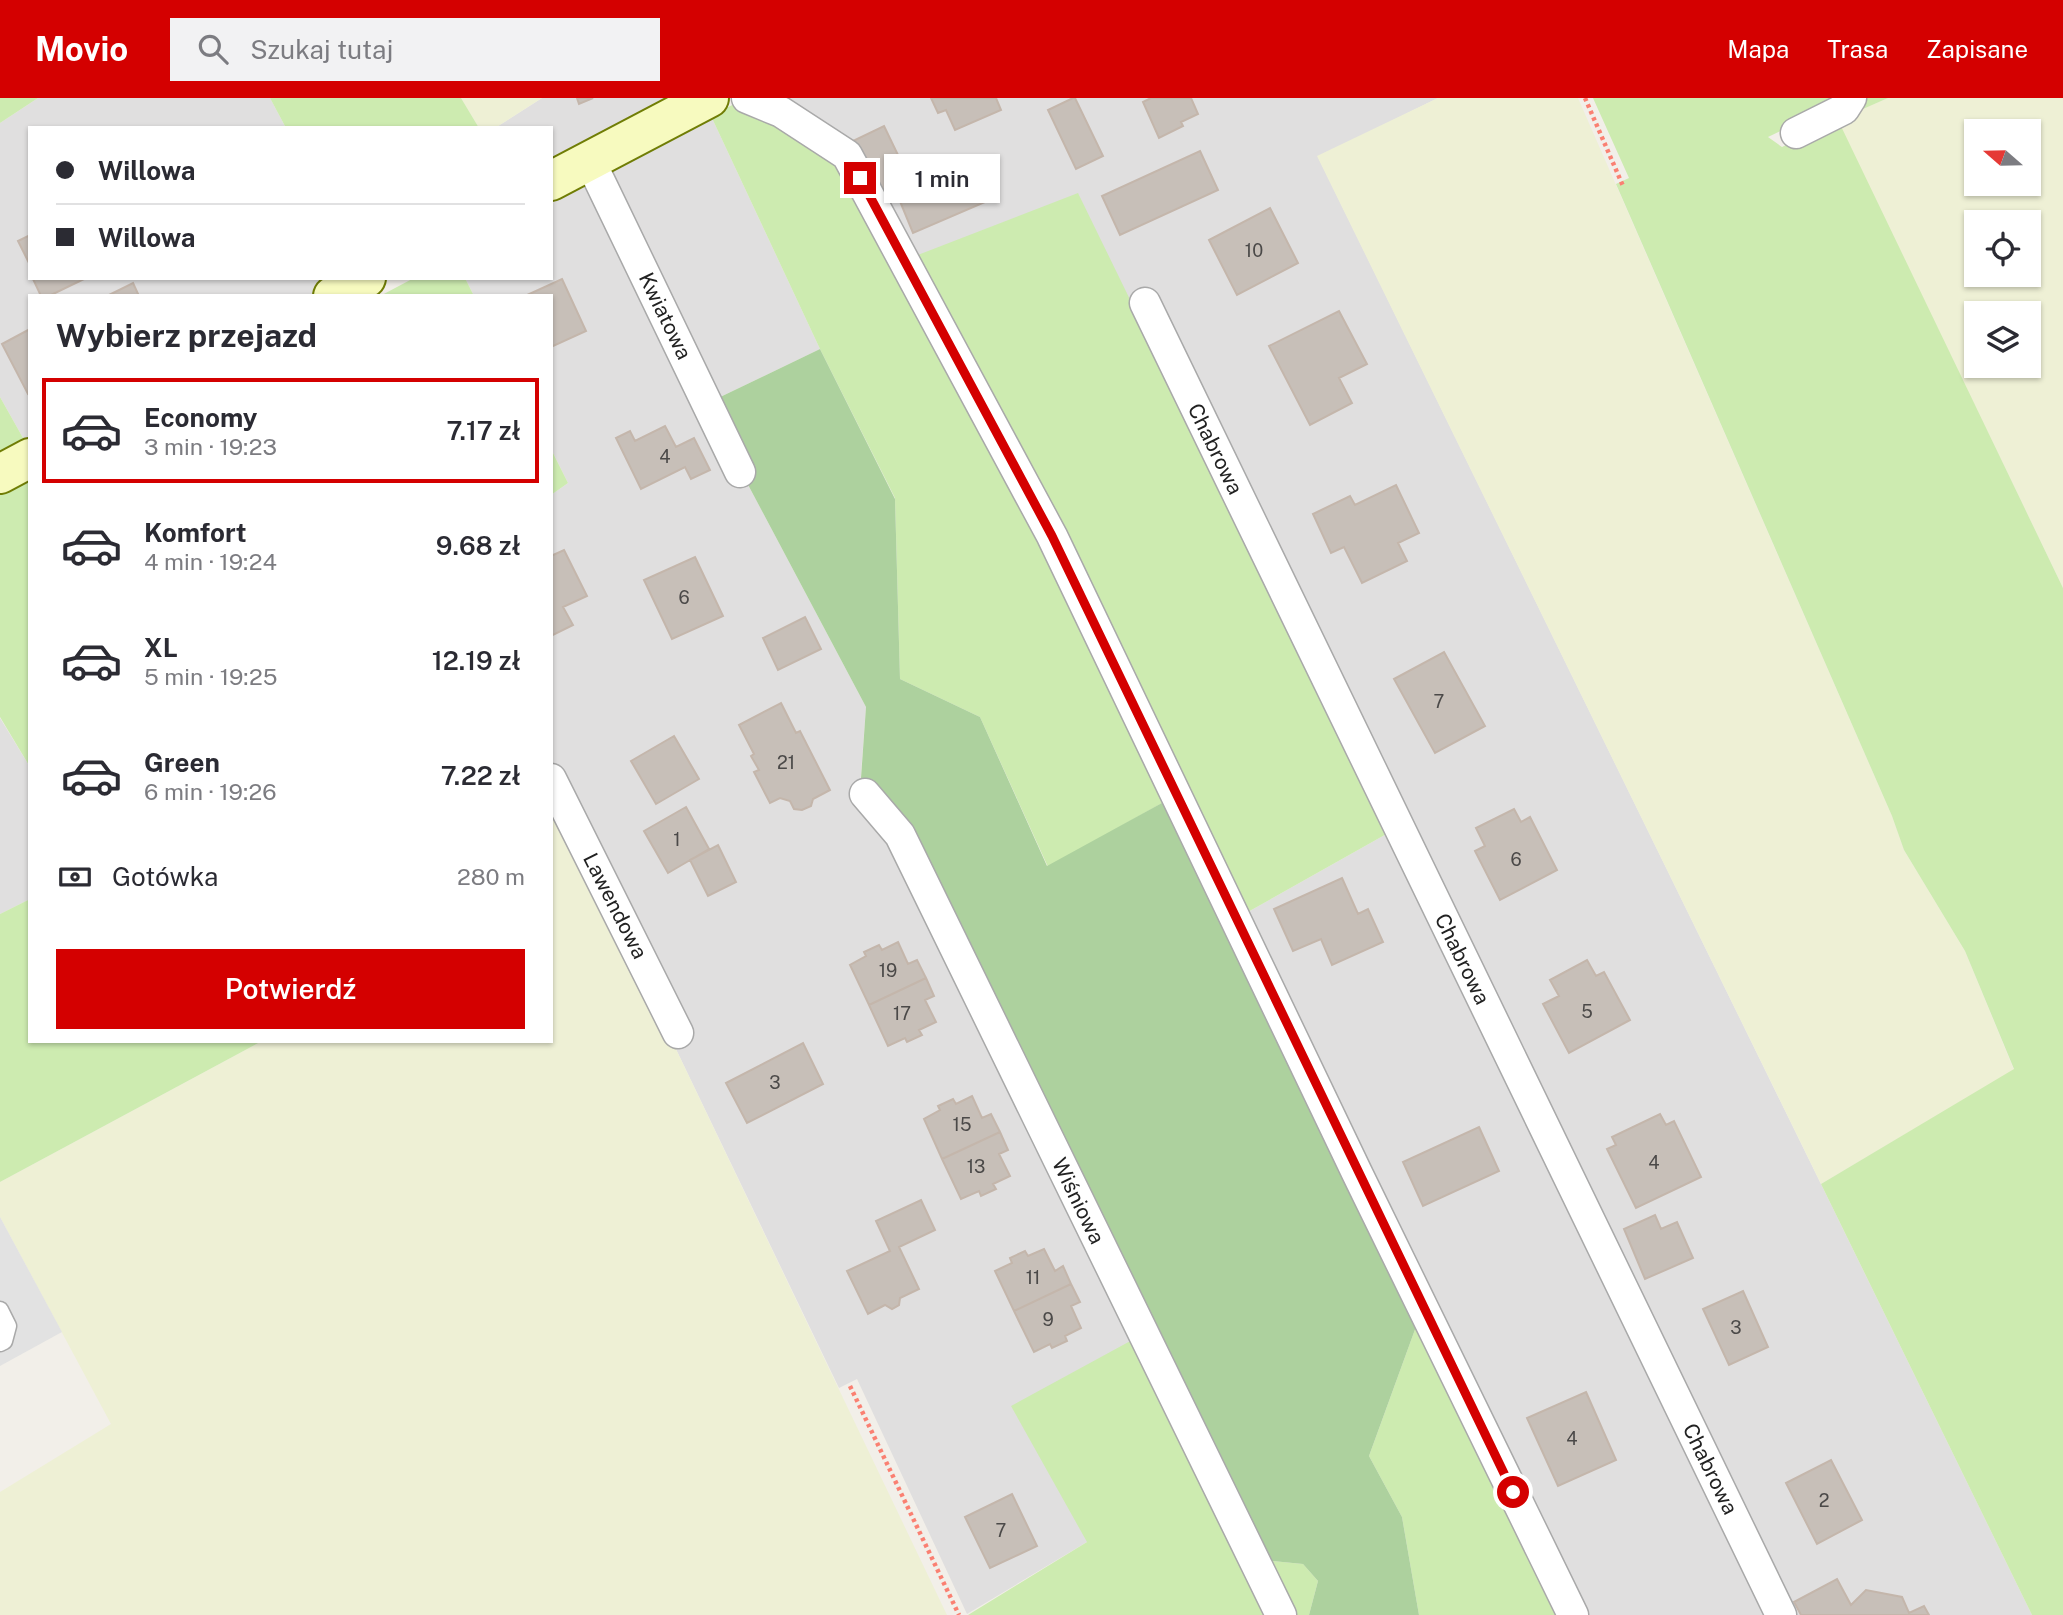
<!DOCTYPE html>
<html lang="pl">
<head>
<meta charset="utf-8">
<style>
	body { margin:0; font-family:"Public Sans",sans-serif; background:#f2f2f3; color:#2b2b33; height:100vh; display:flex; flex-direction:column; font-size:26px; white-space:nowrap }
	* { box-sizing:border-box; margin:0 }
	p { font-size:23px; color:#7c7c81 }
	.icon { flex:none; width:38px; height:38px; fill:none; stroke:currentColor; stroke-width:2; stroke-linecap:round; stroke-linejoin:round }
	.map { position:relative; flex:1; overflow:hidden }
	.drawer { position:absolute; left:28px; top:196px; width:525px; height:749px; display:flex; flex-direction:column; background:#fff; border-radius:0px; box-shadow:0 2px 5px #0004 }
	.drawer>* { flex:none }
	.guide { position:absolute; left:28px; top:28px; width:525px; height:154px; border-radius:0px; box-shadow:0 2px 5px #0004; display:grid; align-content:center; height:154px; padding:0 28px; background:#fff }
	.needle { width:46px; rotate:290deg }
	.tools { position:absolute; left:1964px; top:21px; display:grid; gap:14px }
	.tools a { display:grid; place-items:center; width:77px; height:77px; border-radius:0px; background:#fff; box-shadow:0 2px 5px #0004; font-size:35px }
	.end { position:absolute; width:32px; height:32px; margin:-16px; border:9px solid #d40000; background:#fff; box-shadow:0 0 0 4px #fff }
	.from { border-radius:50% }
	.bubble { position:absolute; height:49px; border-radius:0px; background:#fff; box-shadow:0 2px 5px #0004; font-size:23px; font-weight:600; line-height:49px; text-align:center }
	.guide b { display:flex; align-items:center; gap:24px; height:66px; font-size:26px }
	.guide b+b { border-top:2px solid #e1e1e2 }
	.guide i { width:18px; height:18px; background:#2b2b33 }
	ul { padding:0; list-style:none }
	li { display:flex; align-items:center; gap:21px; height:105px; margin:0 14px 10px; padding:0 14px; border:4px solid transparent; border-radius:0px }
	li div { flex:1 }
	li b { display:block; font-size:26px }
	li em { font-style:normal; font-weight:600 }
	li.on { border-color:#d40000 }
	li>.icon { width:63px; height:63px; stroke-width:1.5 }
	h2 { padding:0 28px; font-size:32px; line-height:84px }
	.pay { display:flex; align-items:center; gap:18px; height:77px; padding:0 28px; font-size:26px }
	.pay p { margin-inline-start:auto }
	.action { display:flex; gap:14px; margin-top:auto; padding:14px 28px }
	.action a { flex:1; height:80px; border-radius:0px; background:#d40000; color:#fff; font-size:28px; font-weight:600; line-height:80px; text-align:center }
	header { display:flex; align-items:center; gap:42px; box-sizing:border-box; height:98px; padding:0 35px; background:#d40000; color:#fff }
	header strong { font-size:33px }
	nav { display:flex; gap:38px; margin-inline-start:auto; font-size:24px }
	.search { width:490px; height:63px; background:#f2f2f3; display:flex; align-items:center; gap:18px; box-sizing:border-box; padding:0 24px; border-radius:0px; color:#7c7c81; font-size:26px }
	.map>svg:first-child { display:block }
	.residential { fill:#e0dfdf }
	.farmland { fill:#eef0d5; fill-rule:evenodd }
	.grass { fill:#cdebb0 }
	.forest { fill:#add19e }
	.parking { fill:#e2e2e2 }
	.building { fill:#c7bfb8; stroke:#c4b6ab; stroke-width:2 }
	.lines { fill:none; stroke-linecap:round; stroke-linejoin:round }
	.lane-casing { stroke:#a9a9a9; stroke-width:19 }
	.street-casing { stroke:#a9a9a9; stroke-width:33 }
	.secondary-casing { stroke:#707d05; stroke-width:42 }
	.path { stroke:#fa8072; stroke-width:4.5; stroke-dasharray:3.5 3.5; stroke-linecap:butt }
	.lane { stroke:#fff; stroke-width:16 }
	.street { stroke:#fff; stroke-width:30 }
	.secondary { stroke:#f7fabf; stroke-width:38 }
	.route { stroke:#d40000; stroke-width:9 }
	.labels { text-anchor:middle; stroke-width:5; stroke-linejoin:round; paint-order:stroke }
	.number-label { font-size:18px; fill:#4b4948 }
	.street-label { font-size:21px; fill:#222; stroke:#fff }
</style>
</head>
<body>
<header>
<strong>Movio</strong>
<div class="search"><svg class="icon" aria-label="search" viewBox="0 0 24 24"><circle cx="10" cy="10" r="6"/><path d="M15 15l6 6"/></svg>Szukaj tutaj</div>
<nav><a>Mapa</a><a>Trasa</a><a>Zapisane</a></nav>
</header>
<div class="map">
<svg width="2063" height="1517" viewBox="0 0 2063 1517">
	<rect width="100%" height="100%" fill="#f2efe9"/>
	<path class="residential" d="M38,0H270L286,30H30V180H345L311,198H30V345L27,347L0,299V25Z
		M542,0H684L551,73V30H495Z
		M768,0H1438L1318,59L2032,1517H1792L1134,207L910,160Z
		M711,18L820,251L714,302L603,75Z
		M588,85L866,609L859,703L898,749L1134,1241L1087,1444L967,1516L857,1281L839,1290L674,947L573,710L551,664V397L568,385L551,351V198H474L465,180H551V106Z
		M0,620L30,669V801L0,816Z
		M1390,734L1770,1517H1586L1246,815Z"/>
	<path class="farmland" d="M461,0H542L495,30H479Z
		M1438,0H1578L1892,718L1904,752L1965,853L2014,972L1821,1086L1317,58Z
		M1888,0H2063V490L1837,22ZM1976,33H2028V86H1976ZM1976,124H2028V177H1976ZM1976,215H2028V268H1976Z
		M560,719L674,947L947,1517H0V1394L111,1326L0,1119V1084L262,943H551V724Z"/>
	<path class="grass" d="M0,0H38L0,25Z
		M270,0H461L479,30H286Z
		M1593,0H1843L1840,4L1768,39L1782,49L1837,22L1859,0H1888L1838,22L2063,490V1517H2032L1821,1086L2014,971L1965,853L1904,752L1892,718L1616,86L1629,80Z
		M736,5L842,64L1171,700L1048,769L980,619L900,581L895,400L820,251L711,18Z
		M1078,95L1390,734L1246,815L910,160Z
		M414,180H465L474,198H380Z
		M0,299L27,347L0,361Z
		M551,351L568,385L551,397Z
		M30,380V669L0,619V396Z
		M30,801V943H262L0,1084V816Z
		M1417,1226L1563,1517H1419L1402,1419L1369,1358Z
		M1134,1241L1269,1517H968L1087,1444L1011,1308Z
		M1262,1462L1303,1466L1318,1483L1309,1517H1289Z"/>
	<path class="forest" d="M820,251L895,401L900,581L980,619L1047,768L1171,700L1417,1226L1369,1358L1402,1419L1419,1517H1309L1318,1483L1303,1466L1262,1462L906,730L861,680L866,609L745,381L714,302Z"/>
	<path class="parking" d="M0,1119L62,1234L0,1268Z"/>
	<path class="building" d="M577,0H593L579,6Z
		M931,0H996L1001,12L955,32L946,12L938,15Z
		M1073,0H1075L1103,58L1076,71L1048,12Z
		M1151,0H1191L1198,16L1181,24L1183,28L1159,40L1143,4Z
		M884,28L911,84L881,99L853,43Z
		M1200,53L1218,92L1120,137L1102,98Z
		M976,63L992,101L913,135L897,96Z
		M1270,110L1298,165L1237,197L1209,142Z
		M30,137V167L18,143Z
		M35,180H86L49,198H41L33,181Z
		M562,181L586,233L551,249V198H525Z
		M133,185L139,198H107Z
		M1339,213L1367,266L1339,280L1352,305L1310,327L1269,248Z
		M30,231V295L28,296L2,246Z
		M665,328L676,349L694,340L710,372L691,381L685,369L641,391L616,340L630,333L635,343Z
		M1396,387L1419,435L1398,445L1407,463L1362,485L1344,449L1331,455L1313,416L1350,398L1355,407Z
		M564,452L587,498L563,509L573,527L551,538V458Z
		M695,459L723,518L672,541L644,482Z
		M805,519L821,551L778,572L763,540Z
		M1444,554L1485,628L1435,655L1394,581Z
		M781,605L796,635L800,633L830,692L813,701L811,708L802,712L794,711L790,703L780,700L770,705L754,674L759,672L751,658L754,656L739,627Z
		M674,638L699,681L656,706L631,663Z
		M686,709L709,751L668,775L644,733Z
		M1514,711L1521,724L1530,719L1557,772L1500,802L1475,753L1485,748L1476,730Z
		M718,747L736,784L708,798L690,762Z
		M1342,780L1358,816L1368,811L1383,844L1332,867L1321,841L1293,853L1274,811Z
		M898,844L908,866L917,862L926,880L869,907L850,867L866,858L864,854L879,847L882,852Z
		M1587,862L1596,878L1604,874L1630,922L1569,955L1543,906L1559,898L1550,882Z
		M926,880L934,898L925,902L936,924L919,932L922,937L907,944L905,940L888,948L869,907Z
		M803,945L823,986L747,1025L726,985Z
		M972,998L982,1020L991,1016L1000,1034L942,1061L924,1021L940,1012L938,1008L953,1001L956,1006Z
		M1660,1016L1666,1027L1674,1023L1701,1079L1636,1110L1607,1051L1616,1047L1612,1039Z
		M1479,1029L1499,1073L1423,1108L1403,1064Z
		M1000,1034L1008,1052L999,1056L1010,1078L993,1086L996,1091L981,1098L979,1093L961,1101L942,1061Z
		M921,1102L935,1132L899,1149L919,1191L900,1200L899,1207L892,1211L885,1207L868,1216L847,1173L890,1153L876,1123Z
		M1655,1117L1661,1131L1677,1124L1693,1160L1645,1181L1624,1131Z
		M1044,1151L1055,1173L1063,1168L1071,1186L1014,1213L995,1173L1012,1165L1010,1160L1025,1153L1028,1158Z
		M1071,1186L1080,1204L1071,1208L1081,1230L1065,1238L1067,1243L1052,1250L1050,1246L1034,1254L1014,1213Z
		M1743,1193L1768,1249L1729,1267L1703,1211Z
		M1586,1294L1616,1362L1558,1388L1527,1320Z
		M1831,1362L1862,1422L1817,1446L1786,1385Z
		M1012,1396L1037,1448L990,1470L965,1419Z
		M1837,1481L1851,1507L1866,1492L1902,1499L1909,1515L1924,1508L1929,1517H1801L1794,1504Z"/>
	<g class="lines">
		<defs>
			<path id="lane" d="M0,1212L8,1228L4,1243L0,1245"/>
			<path id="street" d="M747,0L781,14L847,57L1052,438L1357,1075L1573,1517
				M1796,35L1844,11L1851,0
				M590,63L740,374
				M1145,205L1781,1517
				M551,681L678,935
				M865,696L900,737L1281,1517"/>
			<path id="secondary" d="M551,83L709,0
				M333,198L366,180
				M0,376L30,360"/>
		</defs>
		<use href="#lane" class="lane-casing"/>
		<use href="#street" class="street-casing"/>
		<use href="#secondary" class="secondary-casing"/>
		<path class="path" d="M1585,0L1623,88
			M850,1288L959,1517"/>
		<use href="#lane" class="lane"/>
		<use href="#street" class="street"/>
		<use href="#secondary" class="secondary"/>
	</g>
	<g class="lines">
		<path class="route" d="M860,80L1052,438L1513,1394"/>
	</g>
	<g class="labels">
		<g class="number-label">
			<text x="1254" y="159">10</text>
			<text x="665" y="365">4</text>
			<text x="684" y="506">6</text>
			<text x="1439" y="610">7</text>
			<text x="786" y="671">21</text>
			<text x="677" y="748">1</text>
			<text x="1516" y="768">6</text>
			<text x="888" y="879">19</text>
			<text x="1587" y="920">5</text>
			<text x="902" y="922">17</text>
			<text x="775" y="991">3</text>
			<text x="962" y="1033">15</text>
			<text x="1654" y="1071">4</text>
			<text x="976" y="1075">13</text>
			<text x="1033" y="1186">11</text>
			<text x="1048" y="1228">9</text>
			<text x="1736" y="1236">3</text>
			<text x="1572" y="1347">4</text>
			<text x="1824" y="1409">2</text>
			<text x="1001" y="1439">7</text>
		</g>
		<g class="street-label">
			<text transform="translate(665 218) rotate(64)" y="7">Kwiatowa</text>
			<text transform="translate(1215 351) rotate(64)" y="7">Chabrowa</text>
			<text transform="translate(615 808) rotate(63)" y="7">Lawendowa</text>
			<text transform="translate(1462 861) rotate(64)" y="7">Chabrowa</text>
			<text transform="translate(1078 1103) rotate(64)" y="7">Wiśniowa</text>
			<text transform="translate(1710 1371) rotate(64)" y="7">Chabrowa</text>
		</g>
	</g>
</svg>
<div class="tools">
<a><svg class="needle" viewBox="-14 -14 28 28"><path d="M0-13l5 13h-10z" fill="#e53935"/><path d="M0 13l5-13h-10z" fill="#7c7c81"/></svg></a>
<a><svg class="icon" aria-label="locate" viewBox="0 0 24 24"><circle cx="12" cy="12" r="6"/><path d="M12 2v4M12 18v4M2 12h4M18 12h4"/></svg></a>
<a><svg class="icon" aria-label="layers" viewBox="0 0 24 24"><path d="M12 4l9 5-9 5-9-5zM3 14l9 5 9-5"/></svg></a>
</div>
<i class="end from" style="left:1513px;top:1394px"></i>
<i class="end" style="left:860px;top:80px"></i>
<div class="bubble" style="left:884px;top:56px;width:116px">1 min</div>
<div class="guide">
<b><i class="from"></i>Willowa</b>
<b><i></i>Willowa</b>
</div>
<section class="drawer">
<h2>Wybierz przejazd</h2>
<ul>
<li class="on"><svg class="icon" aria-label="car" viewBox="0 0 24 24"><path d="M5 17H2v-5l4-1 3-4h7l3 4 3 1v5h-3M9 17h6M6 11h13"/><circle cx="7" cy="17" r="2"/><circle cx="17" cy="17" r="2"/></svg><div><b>Economy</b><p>3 min · 19:23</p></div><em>7.17 zł</em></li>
<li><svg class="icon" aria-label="car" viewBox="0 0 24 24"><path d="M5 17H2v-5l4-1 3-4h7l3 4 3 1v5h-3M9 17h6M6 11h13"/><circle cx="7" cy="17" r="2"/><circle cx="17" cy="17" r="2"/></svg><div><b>Komfort</b><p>4 min · 19:24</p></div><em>9.68 zł</em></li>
<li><svg class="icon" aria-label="car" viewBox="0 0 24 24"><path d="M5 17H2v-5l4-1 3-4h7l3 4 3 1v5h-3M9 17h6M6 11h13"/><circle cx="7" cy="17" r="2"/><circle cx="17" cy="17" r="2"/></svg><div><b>XL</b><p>5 min · 19:25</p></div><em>12.19 zł</em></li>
<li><svg class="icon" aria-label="car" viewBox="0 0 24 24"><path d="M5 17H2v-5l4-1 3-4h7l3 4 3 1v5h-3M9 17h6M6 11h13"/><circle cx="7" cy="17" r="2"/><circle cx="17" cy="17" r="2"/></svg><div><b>Green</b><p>6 min · 19:26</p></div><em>7.22 zł</em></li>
</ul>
<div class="pay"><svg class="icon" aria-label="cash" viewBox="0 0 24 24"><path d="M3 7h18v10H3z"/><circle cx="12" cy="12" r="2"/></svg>Gotówka<p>280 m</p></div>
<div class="action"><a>Potwierdź</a></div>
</section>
</div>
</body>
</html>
